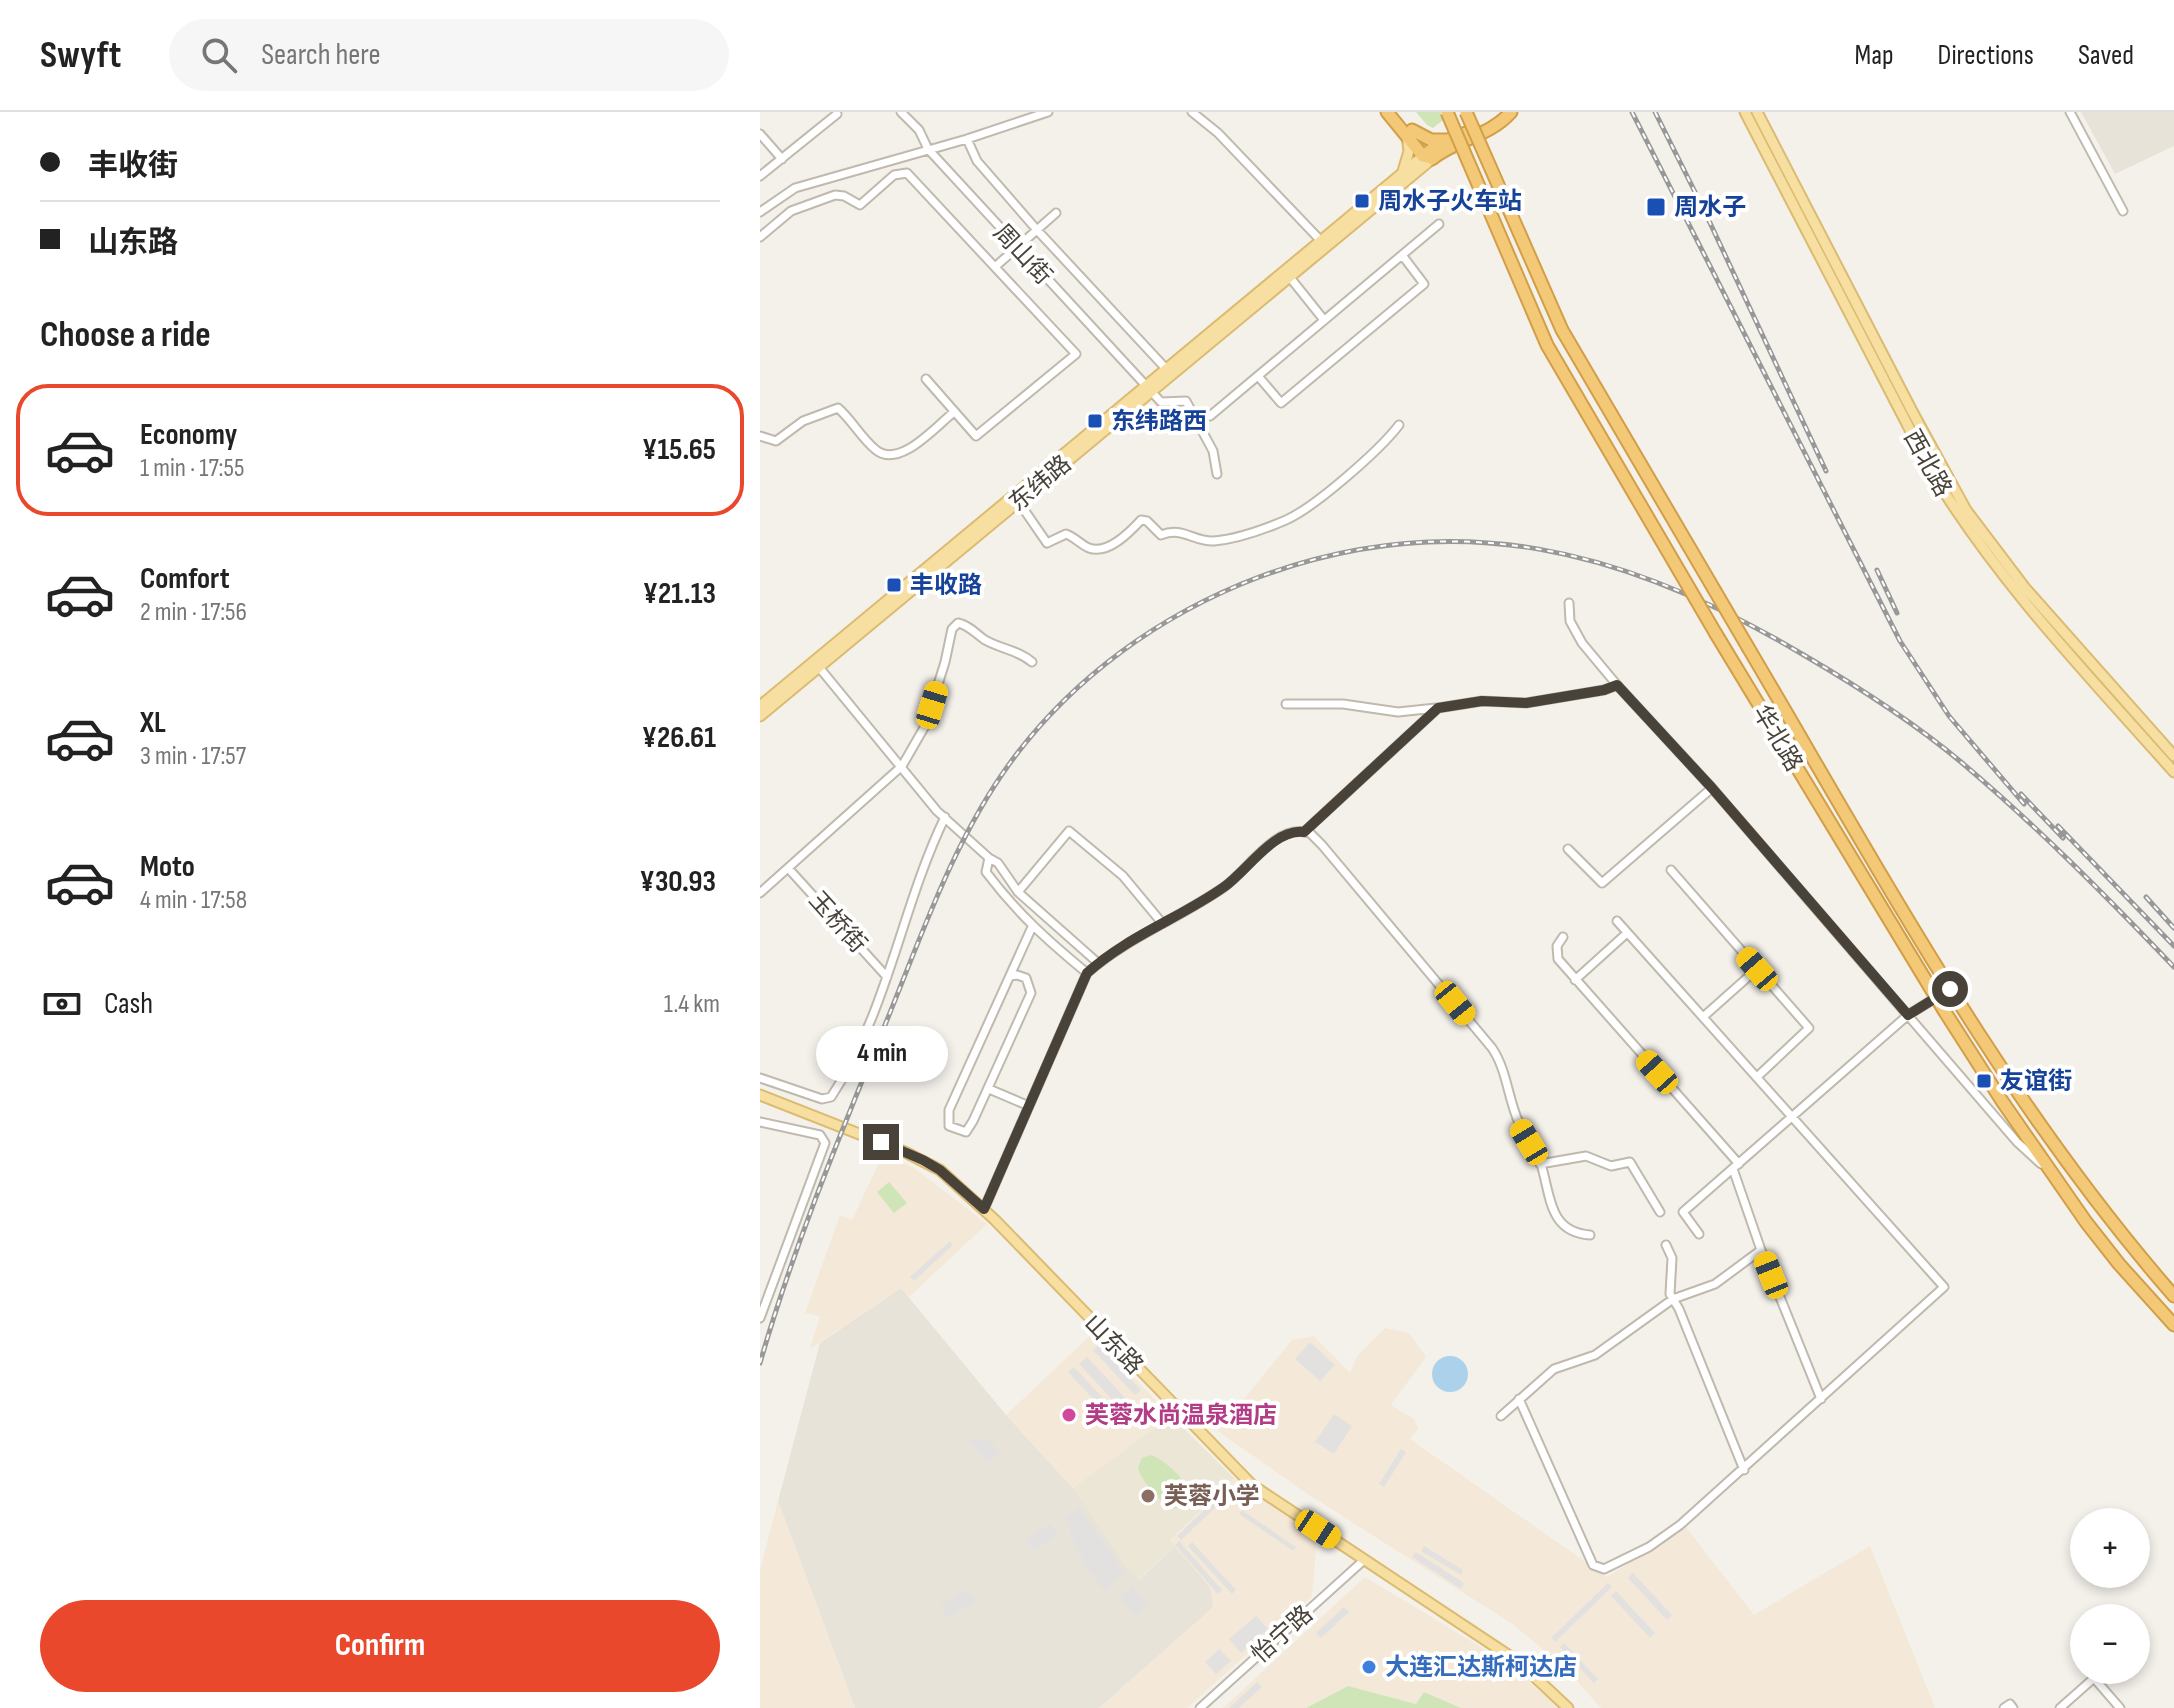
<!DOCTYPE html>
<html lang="en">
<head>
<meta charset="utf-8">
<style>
	body { margin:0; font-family:"Sofia Sans Condensed","Noto Sans SC",sans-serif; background:#f6f6f6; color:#222; height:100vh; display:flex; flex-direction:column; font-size:30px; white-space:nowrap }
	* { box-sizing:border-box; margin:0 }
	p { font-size:26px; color:#767676 }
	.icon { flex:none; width:44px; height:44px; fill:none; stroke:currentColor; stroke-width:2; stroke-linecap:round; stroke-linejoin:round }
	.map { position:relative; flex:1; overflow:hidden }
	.panel { display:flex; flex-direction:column; background:#fff; width:760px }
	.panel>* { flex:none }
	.banner { display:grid; align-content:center; height:176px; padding:0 40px; background:#fff }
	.tools { position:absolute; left:1310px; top:1396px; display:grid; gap:16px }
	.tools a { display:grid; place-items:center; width:80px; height:80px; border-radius:50%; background:#fff; box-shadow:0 4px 12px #0003; font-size:40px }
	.end { position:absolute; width:36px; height:36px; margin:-18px; border:10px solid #484239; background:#fff; box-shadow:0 0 0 4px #fff }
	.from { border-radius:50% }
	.bubble { position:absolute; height:56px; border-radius:28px; background:#fff; box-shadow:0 4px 12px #0003; font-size:26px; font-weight:700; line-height:56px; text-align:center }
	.car { position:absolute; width:24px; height:48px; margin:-24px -12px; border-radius:10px; box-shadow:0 0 6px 2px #0007; background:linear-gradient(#f5c518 24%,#345 0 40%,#f5c518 0 76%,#345 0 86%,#f5c518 0) }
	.banner b { display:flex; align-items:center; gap:28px; height:76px; font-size:30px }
	.banner b+b { border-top:2px solid #e0e0e0 }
	.banner i { width:20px; height:20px; background:#222 }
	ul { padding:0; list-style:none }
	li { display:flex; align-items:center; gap:24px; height:132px; margin:0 16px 12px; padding:0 24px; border:4px solid transparent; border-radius:32px }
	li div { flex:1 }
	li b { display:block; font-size:30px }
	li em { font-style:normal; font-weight:700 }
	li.selected { border-color:#ea482c }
	li>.icon { width:72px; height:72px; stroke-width:1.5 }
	h2 { padding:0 40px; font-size:36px; line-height:96px }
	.pay { display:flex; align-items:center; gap:20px; height:88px; padding:0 40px; font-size:30px }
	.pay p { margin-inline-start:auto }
	.cta { display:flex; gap:16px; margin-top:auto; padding:16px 40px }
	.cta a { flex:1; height:92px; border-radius:48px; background:#ea482c; color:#fff; font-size:32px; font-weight:700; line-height:92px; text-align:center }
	header { display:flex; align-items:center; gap:48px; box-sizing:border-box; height:112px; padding:0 40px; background:#fff; border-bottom:2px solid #e0e0e0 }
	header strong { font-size:38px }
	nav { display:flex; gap:44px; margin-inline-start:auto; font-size:28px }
	.search { width:560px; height:72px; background:#f6f6f6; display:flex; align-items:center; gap:20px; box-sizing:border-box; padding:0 28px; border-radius:44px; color:#767676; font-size:30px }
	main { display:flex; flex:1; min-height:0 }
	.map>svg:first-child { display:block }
	.residential { fill:#e8e3d9 }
	.commercial { fill:#f4e8d8 }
	.education { fill:#ece6d6 }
	.green { fill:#d0e5b7 }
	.parking { fill:#e3e1df }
	.water { fill:#acd2eb }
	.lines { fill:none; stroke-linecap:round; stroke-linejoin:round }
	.minor-casing { stroke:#bfb9ae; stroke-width:11 }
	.major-casing { stroke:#dbbb71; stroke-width:13 }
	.highway-casing { stroke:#d29e47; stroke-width:15 }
	.minor { stroke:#fff; stroke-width:7 }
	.major { stroke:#f7dea1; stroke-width:9 }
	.highway { stroke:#f3c977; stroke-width:11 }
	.rail-casing { stroke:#989898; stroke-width:5 }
	.rail { stroke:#fff; stroke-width:2; stroke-dasharray:6; stroke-linecap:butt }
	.highway-bridge-casing { stroke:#d29e47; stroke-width:15; stroke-linecap:butt }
	.highway-bridge { stroke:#f3c977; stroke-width:11 }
	.route { stroke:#484239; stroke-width:10 }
	.transit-dot { fill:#1a4fb4; stroke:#fff; stroke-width:3 }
	.hotel-dot { fill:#d1479c; stroke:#fff; stroke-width:3 }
	.education-dot { fill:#8d6e63; stroke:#fff; stroke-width:3 }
	.shop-dot { fill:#3f7fe0; stroke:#fff; stroke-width:3 }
	.labels { text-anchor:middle; stroke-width:8; stroke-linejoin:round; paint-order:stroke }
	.transit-label { font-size:24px; font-weight:bold; fill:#164399; stroke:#fff; text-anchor:start }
	.street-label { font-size:24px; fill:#484239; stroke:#fff }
	.hotel-label { font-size:24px; font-weight:bold; fill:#b23c85; stroke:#fff; text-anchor:start }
	.education-label { font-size:24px; font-weight:bold; fill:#785e54; stroke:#fff; text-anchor:start }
	.shop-label { font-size:24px; font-weight:bold; fill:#366cbe; stroke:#fff; text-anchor:start }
</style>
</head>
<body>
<header>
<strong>Swyft</strong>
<div class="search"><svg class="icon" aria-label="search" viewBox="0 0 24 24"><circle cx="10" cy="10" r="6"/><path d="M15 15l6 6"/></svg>Search here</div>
<nav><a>Map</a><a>Directions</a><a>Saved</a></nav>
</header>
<main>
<section class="panel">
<div class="banner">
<b><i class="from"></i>丰收街</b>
<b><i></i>山东路</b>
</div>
<h2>Choose a ride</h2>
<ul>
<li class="selected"><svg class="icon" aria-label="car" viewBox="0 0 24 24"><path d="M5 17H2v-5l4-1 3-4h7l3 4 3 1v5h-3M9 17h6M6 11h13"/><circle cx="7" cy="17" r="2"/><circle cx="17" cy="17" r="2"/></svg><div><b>Economy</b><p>1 min · 17:55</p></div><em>¥15.65</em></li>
<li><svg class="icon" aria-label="car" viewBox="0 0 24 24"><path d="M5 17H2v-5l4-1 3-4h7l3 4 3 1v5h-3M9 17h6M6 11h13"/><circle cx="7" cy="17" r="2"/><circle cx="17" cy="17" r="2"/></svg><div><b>Comfort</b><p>2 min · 17:56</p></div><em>¥21.13</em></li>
<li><svg class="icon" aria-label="car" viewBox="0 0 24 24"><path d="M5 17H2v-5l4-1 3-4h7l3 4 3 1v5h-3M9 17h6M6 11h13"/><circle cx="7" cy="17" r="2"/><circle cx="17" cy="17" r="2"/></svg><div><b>XL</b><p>3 min · 17:57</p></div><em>¥26.61</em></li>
<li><svg class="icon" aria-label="car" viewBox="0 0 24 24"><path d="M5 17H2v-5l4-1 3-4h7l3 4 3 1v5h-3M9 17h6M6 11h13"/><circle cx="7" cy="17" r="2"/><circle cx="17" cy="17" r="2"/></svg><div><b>Moto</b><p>4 min · 17:58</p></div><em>¥30.93</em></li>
</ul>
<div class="pay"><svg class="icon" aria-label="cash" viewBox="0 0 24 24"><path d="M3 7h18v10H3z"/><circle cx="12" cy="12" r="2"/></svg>Cash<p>1.4 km</p></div>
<div class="cta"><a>Confirm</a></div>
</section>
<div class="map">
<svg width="1414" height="1596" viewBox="0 0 1414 1596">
	<rect width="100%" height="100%" fill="#f4f1eb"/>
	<path class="residential" d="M1321,0H1414V34L1355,62Z
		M141,1176L246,1303L313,1376L379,1468L415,1434L450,1475L454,1495L339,1596H95L18,1389L60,1231Z"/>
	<path class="commercial" d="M122,1044L153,1055L227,1112L149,1185L141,1176L50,1237L60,1204L45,1201L80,1103L92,1108Z
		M625,1216L649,1221L666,1245L631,1293L654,1307L658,1317L650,1327L847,1465L926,1415L994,1503L1110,1434L1175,1596H841L803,1554L751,1511L546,1381L458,1319L532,1228L554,1224L590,1261L598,1243Z
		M332,1222L411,1304L313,1376L246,1303Z
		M474,1366L557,1426L552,1484L427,1596H339L453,1495L450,1475L410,1429Z
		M18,1389L95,1596H0V1458Z
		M605,1465L739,1546L800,1596H701L664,1580L656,1592L588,1574L546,1596H463Z"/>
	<path class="education" d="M411,1304L474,1366L410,1428L415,1434L378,1468L366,1455L313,1376Z"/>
	<path class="green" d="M656,0H681L683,8L673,16L667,13Z
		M129,1070L147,1091L134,1101L117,1080Z
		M391,1343C403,1347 424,1365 428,1378C432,1389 420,1401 409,1395C404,1393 399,1386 395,1382C388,1373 380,1366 378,1355L382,1346Z
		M588,1574L656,1592L664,1580L701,1596H546Z"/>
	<path class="parking" d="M190,1129L193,1133L154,1169L150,1165Z
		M550,1230L575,1253L560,1269L535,1247Z
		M338,1233L381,1278L375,1283L333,1238Z
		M327,1245L369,1290L361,1297L319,1252Z
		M314,1255L357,1301L351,1306L308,1260Z
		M574,1302L592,1314L574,1342L555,1330Z
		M207,1327H229L240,1341L228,1351Z
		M641,1337L646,1340L624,1375L619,1372Z
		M453,1390L457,1394L421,1428L417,1424Z
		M320,1396L365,1461L344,1479L326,1455L312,1427L306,1405Z
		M482,1398L536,1435L533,1439L479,1402Z
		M290,1411L298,1422L274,1439L266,1428Z
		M419,1429L462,1478L458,1482L415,1433Z
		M432,1430L476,1478L472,1482L428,1434Z
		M664,1434L703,1458L701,1463L661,1439Z
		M656,1440L704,1471L701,1477L652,1445Z
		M873,1461L912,1503L907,1508L868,1466Z
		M848,1471L852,1475L795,1530L791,1526Z
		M372,1473L389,1493L376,1504L359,1484Z
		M206,1477L215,1489L188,1507L180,1494Z
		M856,1479L895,1521L890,1526L851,1484Z
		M584,1495L589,1500L561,1526L556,1521Z
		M496,1504L508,1517L481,1541L469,1527Z
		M804,1531L838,1567L834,1571L800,1535Z
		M459,1537L471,1549L456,1562L445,1550Z
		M497,1570L502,1575L479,1596H469Z"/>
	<path class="water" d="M672 1262a18 18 0 1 1 36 0a18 18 0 1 1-36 0Z"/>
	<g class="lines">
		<defs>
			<path id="minor" d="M141,0L159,18L168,37L401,290L426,289L453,339L457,362
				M432,0L458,21L563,131
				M1310,0L1363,99
				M0,22L22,47
				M207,27L217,49L277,118L410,261
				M0,64L77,2
				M0,100L35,76L207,27L288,0
				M0,125L31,99L75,83L84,84L100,93L134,63L147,61L316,242L216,324L166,267
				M236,154L296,101
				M528,163L564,208
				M498,264L521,291L664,172L642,143
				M450,304L679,112
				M0,324L16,329L43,309L78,296C92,308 101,326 116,338C140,357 176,314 194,300
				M258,389L287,431L306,422C315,425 321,433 329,436C348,443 370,420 381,408L387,409L401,423C423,414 433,430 454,429C477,427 505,417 526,408C555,395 619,339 639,313
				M809,491L810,509L822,531L857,573L952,676L1257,1030L1281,1052
				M58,554L177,699L229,746
				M526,592H583L638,600L676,596
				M544,720L550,721L562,733L732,936C747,958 748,987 759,1011C765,1025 775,1036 780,1049C791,1081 787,1120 830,1123
				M808,737L842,771L952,676
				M28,756L127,865
				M911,758L1049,916L997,965
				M258,780L309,719L363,764L402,811
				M0,781L142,654L165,614L185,550L192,517L198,511C209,513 216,522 225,528C241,537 258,538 272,550
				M803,825L797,834L798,847L979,1052
				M327,861C288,829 257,801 226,760L229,746L238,751L258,780L338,851
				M250,864L257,863L266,866L271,881L213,1009L206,1020L189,1014V998L272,815
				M815,868L867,821
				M943,905L997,857
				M0,966L62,987L71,985C128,900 141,796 185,705
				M229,977L269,994
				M0,1010L60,1023L65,1031L0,1206
				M780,1052L826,1044L851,1054L870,1050L900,1100
				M973,1057L1001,1138L1061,1287
				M224,1097L327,861C368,825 420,806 464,775C487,759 514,715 544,720L678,596L722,589L766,591L844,578L857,573
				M939,1122L923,1100L1148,903L1190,877
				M906,1133L912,1146L910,1182L919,1197L984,1358
				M759,1287L833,1453L844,1457L889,1435L920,1413L1184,1175L857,809
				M741,1304L794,1257L835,1243L913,1187L955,1172L1001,1138
				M440,1596L604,1448
				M1244,1596L1250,1592L1253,1596
				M1300,1596L1334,1566L1360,1596"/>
			<path id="major" d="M985,0L1173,362C1240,472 1329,564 1414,660
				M997,0L1153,301L1206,398L1265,476L1414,644
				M643,59L649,39L647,24
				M0,594L663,44
				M0,604L672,47
				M0,983L145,1040L180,1058L235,1108L492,1373L760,1551L808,1596"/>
			<path id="highway" d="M627,0L663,44L667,45
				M652,18L671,28H685
				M663,44L680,31L706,21
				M672,47C696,27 729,25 751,0
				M956,522L1185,900L1242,989L1326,1110L1359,1152L1414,1213
				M989,537C1120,759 1243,989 1414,1184"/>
		</defs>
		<use href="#minor" class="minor-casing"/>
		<use href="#major" class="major-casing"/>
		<use href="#highway" class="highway-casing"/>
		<use href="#minor" class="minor"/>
		<use href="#major" class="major"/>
		<use href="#highway" class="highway"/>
		<defs>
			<path id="rail" d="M872,0L1140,529L1189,604L1264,692
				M895,0L944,98L1066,359
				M1117,458L1137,501
				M1261,682L1303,726
				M1298,714L1414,834
				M1386,785L1414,816
				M0,1251C34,1133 81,1021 127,908C163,820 194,728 250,651C312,566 401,502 499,465C696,392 867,438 1042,542C1097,574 1152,609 1201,650C1277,714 1346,784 1414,855"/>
		</defs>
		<use href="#rail" class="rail-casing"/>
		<use href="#rail" class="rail"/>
		<defs>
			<path id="highway-bridge" d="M687,0L787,233L956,522
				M706,0L802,218L989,537"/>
		</defs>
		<use href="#highway-bridge" class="highway-bridge-casing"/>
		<use href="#highway-bridge" class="highway-bridge"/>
	</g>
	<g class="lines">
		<path class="route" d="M121,1030L163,1048L180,1058L224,1097L327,861C368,824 420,806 464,775C487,759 514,716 544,720L678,596L722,589L766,591L844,578L857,573L952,676L1148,903L1190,877"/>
	</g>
	<g class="transit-dot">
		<rect x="594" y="81" width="16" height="16" rx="4"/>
		<rect x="886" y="85" width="20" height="20" rx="4"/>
		<rect x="327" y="301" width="16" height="16" rx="4"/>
		<rect x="126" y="465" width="16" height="16" rx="4"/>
		<rect x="1216" y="961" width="16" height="16" rx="4"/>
	</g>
	<circle class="hotel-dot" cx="309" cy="1303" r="8"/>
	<circle class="education-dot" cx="388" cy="1384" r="8"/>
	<circle class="shop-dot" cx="609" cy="1555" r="8"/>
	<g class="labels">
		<g class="transit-label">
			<text x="618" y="97">周水子火车站</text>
			<text x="914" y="103">周水子</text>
			<text x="351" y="317">东纬路西</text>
			<text x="150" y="481">丰收路</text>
			<text x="1240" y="977">友谊街</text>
		</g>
		<g class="street-label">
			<text transform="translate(263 142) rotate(47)" y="8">周山街</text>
			<text transform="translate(1168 351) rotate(61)" y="8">西北路</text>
			<text transform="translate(280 371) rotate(-40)" y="8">东纬路</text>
			<text transform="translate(1018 626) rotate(59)" y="8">华北路</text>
			<text transform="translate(78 810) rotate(48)" y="8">玉桥街</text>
			<text transform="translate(354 1232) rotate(46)" y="8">山东路</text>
			<text transform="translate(522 1522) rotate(-42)" y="8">怡宁路</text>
		</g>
		<g class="hotel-label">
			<text x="325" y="1311">芙蓉水尚温泉酒店</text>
		</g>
		<g class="education-label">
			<text x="404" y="1392">芙蓉小学</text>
		</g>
		<g class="shop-label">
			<text x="625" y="1563">大连汇达斯柯达店</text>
		</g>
	</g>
</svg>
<div class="tools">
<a>+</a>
<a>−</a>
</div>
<i class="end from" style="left:1190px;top:877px"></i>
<i class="end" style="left:121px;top:1030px"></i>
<div class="bubble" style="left:56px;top:914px;width:132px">4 min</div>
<i class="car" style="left:172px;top:593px;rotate:17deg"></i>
<i class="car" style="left:997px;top:857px;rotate:319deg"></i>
<i class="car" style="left:695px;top:891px;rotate:141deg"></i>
<i class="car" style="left:897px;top:960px;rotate:318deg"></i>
<i class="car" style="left:769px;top:1030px;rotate:329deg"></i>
<i class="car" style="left:1011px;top:1163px;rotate:338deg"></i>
<i class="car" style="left:558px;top:1417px;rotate:123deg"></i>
</div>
</main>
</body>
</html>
